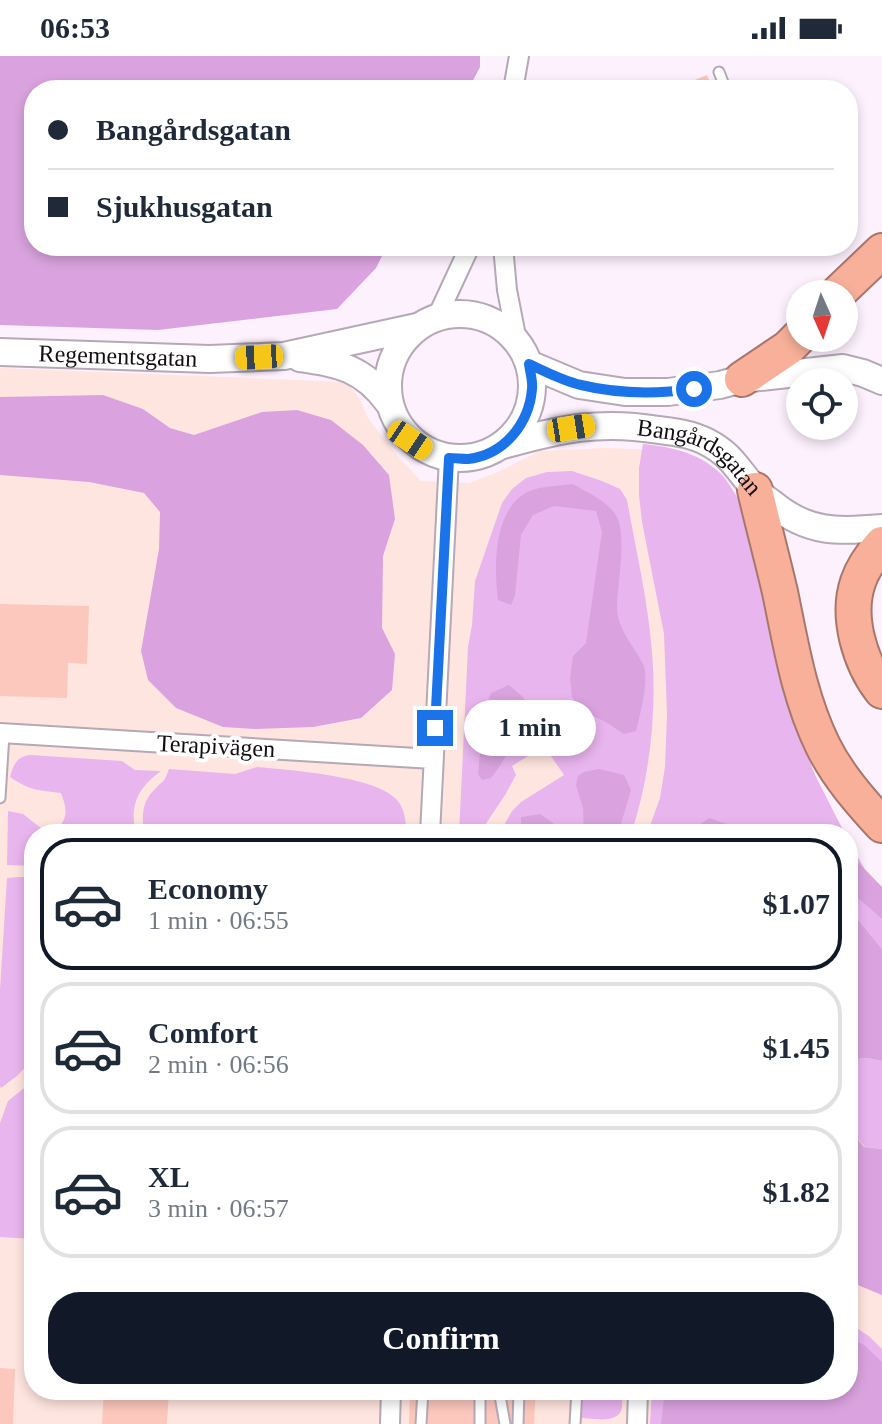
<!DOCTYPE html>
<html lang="en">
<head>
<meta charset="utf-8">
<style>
	body { margin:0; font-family:Georgia,serif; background:#f2f2f3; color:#1f2937; height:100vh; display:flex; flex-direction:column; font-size:30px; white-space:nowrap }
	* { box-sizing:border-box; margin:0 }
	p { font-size:26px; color:#747a83 }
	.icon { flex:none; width:44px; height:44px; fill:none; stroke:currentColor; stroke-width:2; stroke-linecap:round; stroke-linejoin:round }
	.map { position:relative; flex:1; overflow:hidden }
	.drawer { position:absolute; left:24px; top:768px; width:834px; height:576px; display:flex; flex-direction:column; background:#fff; border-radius:32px; box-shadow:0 4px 12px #0003 }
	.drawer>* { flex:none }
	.top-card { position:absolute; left:24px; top:24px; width:834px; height:176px; border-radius:32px; box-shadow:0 4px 12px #0003; display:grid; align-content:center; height:176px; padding:0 24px; background:#fff }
	.needle { width:52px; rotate:177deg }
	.tools { position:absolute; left:786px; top:224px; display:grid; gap:16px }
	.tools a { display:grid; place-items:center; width:72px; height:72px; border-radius:50%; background:#fff; box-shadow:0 4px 12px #0003; font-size:40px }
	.end { position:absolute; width:36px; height:36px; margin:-18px; border:10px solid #1a73e8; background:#fff; box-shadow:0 0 0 4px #fff }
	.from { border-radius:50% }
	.bubble { position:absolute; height:56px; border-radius:28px; background:#fff; box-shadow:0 4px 12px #0003; font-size:26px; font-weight:600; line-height:56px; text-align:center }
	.car { position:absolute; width:24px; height:48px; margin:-24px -12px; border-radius:10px; box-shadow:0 0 6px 2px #0007; background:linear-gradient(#f5c518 24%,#345 0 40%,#f5c518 0 76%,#345 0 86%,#f5c518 0) }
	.top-card b { display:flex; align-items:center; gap:28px; height:76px; font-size:30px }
	.top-card b+b { border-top:2px solid #e0e1e3 }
	.top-card i { width:20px; height:20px; background:#1f2937 }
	ul { padding:14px 0 0; list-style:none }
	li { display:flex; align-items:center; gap:24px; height:132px; margin:0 16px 12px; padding:0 8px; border:4px solid #e0e1e3; border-radius:32px }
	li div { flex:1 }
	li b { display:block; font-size:30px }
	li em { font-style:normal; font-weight:600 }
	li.active { border-color:#111827 }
	li>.icon { width:72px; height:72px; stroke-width:1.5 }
	.action { display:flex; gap:16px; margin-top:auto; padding:16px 24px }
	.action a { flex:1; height:92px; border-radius:32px; background:#111827; color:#fff; font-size:32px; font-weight:600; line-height:92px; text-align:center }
	.status { display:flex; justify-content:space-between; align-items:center; height:56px; padding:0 40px; background:#fff; direction:ltr }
	.status svg { height:22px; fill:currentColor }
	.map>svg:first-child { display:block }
	.medical { fill:#ffe5df }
	.green { fill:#e9b5ee }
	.forest { fill:#daa3df }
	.building { fill:#fcc7bd }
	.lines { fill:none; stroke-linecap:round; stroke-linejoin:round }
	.lane-casing { stroke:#b4a9b5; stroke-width:13 }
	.street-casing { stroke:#b4a9b5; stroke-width:22 }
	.secondary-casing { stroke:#b4a9b5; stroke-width:30 }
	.highway-casing { stroke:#a8776a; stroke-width:38 }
	.lane { stroke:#fff; stroke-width:9 }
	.street { stroke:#fff; stroke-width:18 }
	.secondary { stroke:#fff; stroke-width:26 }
	.highway { stroke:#f8b09a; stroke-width:34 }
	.route { stroke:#1a73e8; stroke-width:10 }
	.labels { text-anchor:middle; stroke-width:8; stroke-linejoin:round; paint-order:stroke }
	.street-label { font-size:24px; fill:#120e12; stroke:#fff }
</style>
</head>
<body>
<div class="status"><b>06:53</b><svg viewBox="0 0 49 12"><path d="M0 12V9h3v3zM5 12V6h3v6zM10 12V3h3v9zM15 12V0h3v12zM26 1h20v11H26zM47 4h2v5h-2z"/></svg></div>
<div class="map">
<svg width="882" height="1368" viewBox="0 0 882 1368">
	<rect width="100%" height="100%" fill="#fdf1fe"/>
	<path class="medical" d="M0,312L347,326L360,343L368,362L395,397L421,425L469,427L498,416L540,395L605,392L664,394L763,596L840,778H34V1334H848V789L866,813L882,831V1368H0Z"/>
	<path class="green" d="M643,388C671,391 697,396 719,416C728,424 734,437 741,447L793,662L815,719L845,778H749L739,772H695L693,778H647L660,742L665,711L667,659L664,578L642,466L639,439V412Z
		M572,415L602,425L620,433L627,444C636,494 648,545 652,596C657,655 650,722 631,778H499L512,755L521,746L564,719L544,690L512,710L516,719L505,739L479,778H459L468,591L472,569L475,525L502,447L512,433L526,422L547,416Z
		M31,699L122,705L135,714L161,715C138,732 129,749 136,778H34V810L7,809L8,755L23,758L41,772H58C69,761 66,750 61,737C37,734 31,735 10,721C13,709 17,700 31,699Z
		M257,711C289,714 375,720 396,743C405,752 406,765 406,778H144C142,762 141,747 154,734C164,723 163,729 169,713L235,718Z
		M848,783L882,845V893L860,866L848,857Z
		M20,821H34V1002L17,1020L1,1032L0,1030V934L7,822Z
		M867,1002L882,1005V1093L865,1091L848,1071V1004Z
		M34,1024V1183L0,1181V1067L8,1045Z
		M848,1266L870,1281L882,1293V1322L848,1288Z
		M582,1334H622C622,1340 623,1350 621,1355C615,1368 592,1362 581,1362Z
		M652,1334H676L666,1368H650Z"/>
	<path class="forest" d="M0,0H480V11L468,34H34V190H387L376,212L337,253L158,274L0,269Z
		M103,339L143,353L170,372L194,379L262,356L297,354L331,364L363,389L389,419L395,463L383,500L382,572L395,598L392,634L361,662L313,671L255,673L223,671L176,652L148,624L141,595L159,493L160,456L144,437L89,426L0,419V341Z
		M573,428C588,437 608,445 617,461C627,481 617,530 617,553C618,574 634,590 643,608C650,622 640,659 636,675L624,678L604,665L577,653L572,640L570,622L573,600L586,587L602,476L596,455L554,450L533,459L521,479L515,539L511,549L498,544C494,512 493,458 524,438C536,430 558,430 573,428Z
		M509,629L524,642C520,675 511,696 491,722L482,724L478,718L484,655L491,637Z
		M599,713L624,719L631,734L618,778H584L583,752L576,729L578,720L584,716Z
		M540,758L553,767L559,778H521V761Z
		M709,762L739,772L749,778H693L695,772Z
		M848,796L882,831V863L848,833Z
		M848,857L860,866L882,893V1005L867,1002L848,1004Z
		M848,1071L864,1091L882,1093V1239L848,1225Z
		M848,1281L864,1289L882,1306V1368H661L665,1334H848Z"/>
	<path class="building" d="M707,19L713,34H670Z
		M0,548L89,550L87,608L68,607L67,642L0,640Z
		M0,1312L15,1313L13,1368H0Z
		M104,1334H169L167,1368H102Z
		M410,1334H536L534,1368H409Z"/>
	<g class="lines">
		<defs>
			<path id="lane" d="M719,16L726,34
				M0,742L4,678
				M480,1334V1368
				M499,1334L505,1368
				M421,1368L423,1334
				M518,1368L519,1334
				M575,1368L577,1334"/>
			<path id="street" d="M513,34L519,0
				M503,190L507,234L517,285
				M437,261L470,190
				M0,677L433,703
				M430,778L449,402
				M390,1368L391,1334
				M637,1368L638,1334"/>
			<g id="secondary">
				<circle cx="460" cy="330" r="72"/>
				<path id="s1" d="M0,296L210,303L284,300L417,271"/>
				<path d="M300,302C339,307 364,313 388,346"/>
				<path d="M529,308L579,329L625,336H668L720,329L742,323L843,312L863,317L882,325"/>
				<path id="s2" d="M503,389C560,373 599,364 659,374C675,376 692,378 707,386C732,399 737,413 754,432C759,438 766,443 773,448C808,477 838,476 882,472"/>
			</g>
			<path id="highway" d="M837,238L882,195
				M742,323L788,292L800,280
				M755,434C763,468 772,502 780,536C791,589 799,641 823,690C838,720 860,745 882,769
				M882,488C872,499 863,511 858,526C846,561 860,607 882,635"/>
		</defs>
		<use href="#lane" class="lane-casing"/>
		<use href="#street" class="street-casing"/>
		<use href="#secondary" class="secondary-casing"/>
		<use href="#highway" class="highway-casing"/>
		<use href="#lane" class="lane"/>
		<use href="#street" class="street"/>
		<use href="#secondary" class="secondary"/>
		<use href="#highway" class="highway"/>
	</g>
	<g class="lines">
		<path class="route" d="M435,672L449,402C455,402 462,403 468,403C504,399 529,368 532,333C533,325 530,316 529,308C546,316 563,325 581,329C618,338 657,338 694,333"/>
	</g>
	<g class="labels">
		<g class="street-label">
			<text dy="8" stroke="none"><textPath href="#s1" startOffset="118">Regementsgatan</textPath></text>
			<text dy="8" stroke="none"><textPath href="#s2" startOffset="208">Bangårdsgatan</textPath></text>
			<text transform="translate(216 690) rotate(3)" y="8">Terapivägen</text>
		</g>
	</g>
</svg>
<div class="tools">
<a><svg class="needle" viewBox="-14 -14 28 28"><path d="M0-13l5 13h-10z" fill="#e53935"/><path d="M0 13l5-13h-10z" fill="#747a83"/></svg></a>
<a><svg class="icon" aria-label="locate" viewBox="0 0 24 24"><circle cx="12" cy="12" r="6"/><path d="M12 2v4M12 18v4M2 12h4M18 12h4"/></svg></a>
</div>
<i class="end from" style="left:694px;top:333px"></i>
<i class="end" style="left:435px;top:672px"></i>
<div class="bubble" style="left:464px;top:644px;width:132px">1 min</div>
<i class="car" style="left:259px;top:301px;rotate:267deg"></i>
<i class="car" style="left:571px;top:372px;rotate:81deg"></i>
<i class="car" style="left:410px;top:384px;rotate:124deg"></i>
<div class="top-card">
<b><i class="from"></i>Bangårdsgatan</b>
<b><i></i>Sjukhusgatan</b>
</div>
<section class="drawer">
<ul>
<li class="active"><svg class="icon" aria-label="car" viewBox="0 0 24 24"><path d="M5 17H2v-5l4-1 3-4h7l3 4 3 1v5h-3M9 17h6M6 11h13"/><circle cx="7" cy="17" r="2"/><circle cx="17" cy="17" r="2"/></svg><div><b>Economy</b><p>1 min · 06:55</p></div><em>$1.07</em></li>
<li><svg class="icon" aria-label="car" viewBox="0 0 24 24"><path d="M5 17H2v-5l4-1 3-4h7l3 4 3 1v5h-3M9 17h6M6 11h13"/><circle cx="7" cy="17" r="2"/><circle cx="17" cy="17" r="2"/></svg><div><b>Comfort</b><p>2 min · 06:56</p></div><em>$1.45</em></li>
<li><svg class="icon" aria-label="car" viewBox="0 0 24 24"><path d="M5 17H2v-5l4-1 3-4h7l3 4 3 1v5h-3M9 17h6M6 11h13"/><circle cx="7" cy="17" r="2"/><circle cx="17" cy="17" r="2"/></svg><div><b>XL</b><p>3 min · 06:57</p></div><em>$1.82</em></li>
</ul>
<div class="action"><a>Confirm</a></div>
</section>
</div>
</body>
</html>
